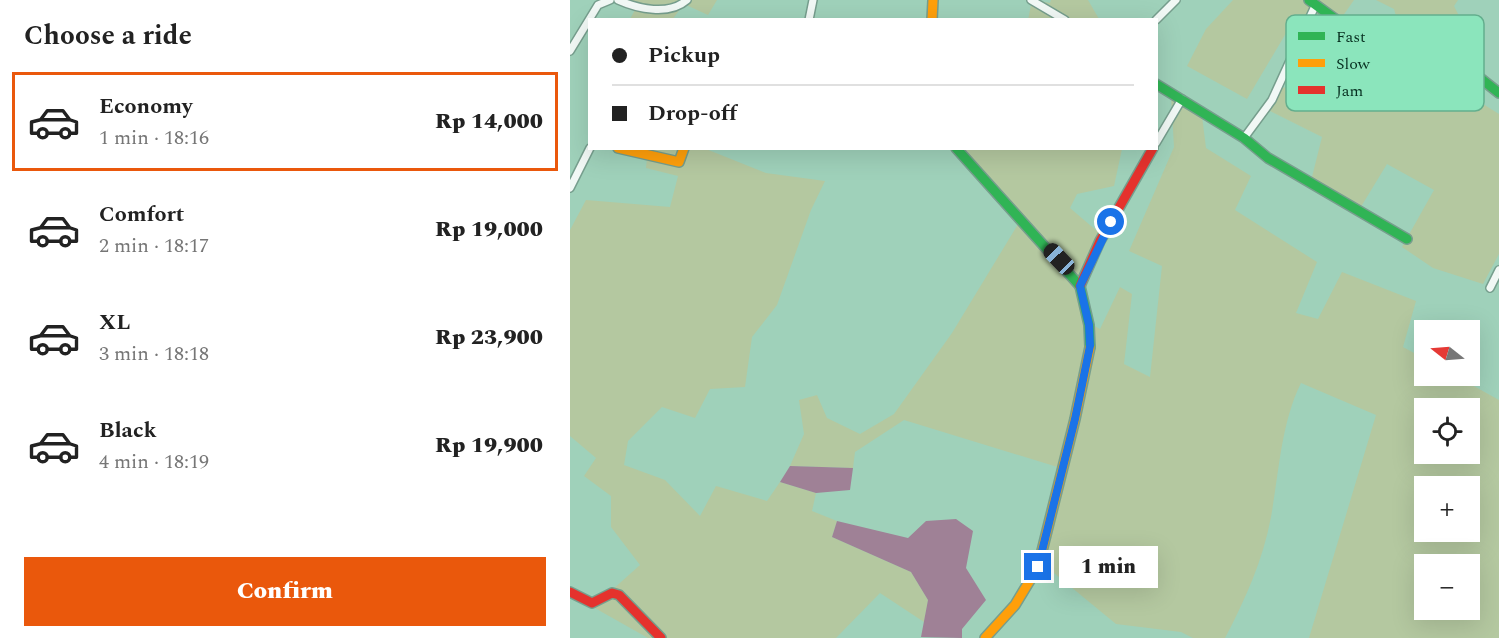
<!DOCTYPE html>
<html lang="en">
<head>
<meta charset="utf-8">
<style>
	body { margin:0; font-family:Spectral,serif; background:#f2f2f2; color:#222; height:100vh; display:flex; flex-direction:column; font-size:22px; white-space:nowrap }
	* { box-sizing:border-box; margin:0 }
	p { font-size:20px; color:#767676 }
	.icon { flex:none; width:33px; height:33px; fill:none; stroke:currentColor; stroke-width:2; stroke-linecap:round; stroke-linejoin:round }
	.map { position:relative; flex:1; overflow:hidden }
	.drawer { display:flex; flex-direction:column; background:#fff; width:570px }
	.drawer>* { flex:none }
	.guide { position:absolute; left:18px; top:18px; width:570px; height:132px; border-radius:0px; box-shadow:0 6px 24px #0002; display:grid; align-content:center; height:132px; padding:0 24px; background:#fff }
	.needle { width:39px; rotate:287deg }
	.controls { position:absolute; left:844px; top:320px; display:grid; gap:12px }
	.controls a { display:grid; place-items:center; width:66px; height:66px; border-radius:0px; background:#fff; box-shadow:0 6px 24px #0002; font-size:30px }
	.end { position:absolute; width:27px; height:27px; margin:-14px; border:8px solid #1a73e8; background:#fff; box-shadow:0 0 0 3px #fff }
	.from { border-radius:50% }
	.bubble { position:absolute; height:42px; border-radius:0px; background:#fff; box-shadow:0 6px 24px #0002; font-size:20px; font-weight:800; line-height:42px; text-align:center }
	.car { position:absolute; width:18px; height:36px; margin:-18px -9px; border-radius:8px; box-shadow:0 0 4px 2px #0007; background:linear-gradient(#222 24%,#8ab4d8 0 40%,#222 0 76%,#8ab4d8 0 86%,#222 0) }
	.guide b { display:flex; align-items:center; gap:21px; height:57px; font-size:22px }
	.guide b+b { border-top:2px solid #e0e0e0 }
	.guide i { width:15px; height:15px; background:#222 }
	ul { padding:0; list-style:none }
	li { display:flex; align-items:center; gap:18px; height:99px; margin:0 12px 9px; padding:0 12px; border:3px solid transparent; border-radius:0px }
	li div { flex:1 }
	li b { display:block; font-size:22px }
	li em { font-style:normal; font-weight:800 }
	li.current { border-color:#ea580c }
	li>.icon { width:54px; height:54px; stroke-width:1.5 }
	h2 { padding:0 24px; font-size:27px; line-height:72px }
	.primary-button { display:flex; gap:12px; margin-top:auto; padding:12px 24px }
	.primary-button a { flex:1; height:69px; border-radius:0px; background:#ea580c; color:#fff; font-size:24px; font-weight:800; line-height:69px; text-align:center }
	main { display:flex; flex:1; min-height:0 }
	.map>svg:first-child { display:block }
	.green { fill:#b4c8a0; fill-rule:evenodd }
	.water { fill:#9f8196 }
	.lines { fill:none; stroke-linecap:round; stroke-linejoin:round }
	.street-casing { stroke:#769e8d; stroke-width:10 }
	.fast-casing { stroke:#769e8d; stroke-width:12 }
	.slow-casing { stroke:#769e8d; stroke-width:12 }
	.jam-casing { stroke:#769e8d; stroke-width:12 }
	.street { stroke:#f1f8f5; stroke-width:7 }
	.fast { stroke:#30b455; stroke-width:9 }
	.slow { stroke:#ff9f0a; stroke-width:9 }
	.jam { stroke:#e5322d; stroke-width:9 }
	.route { stroke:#1a73e8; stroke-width:8 }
	.key { fill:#8be5bc; stroke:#63ae8d; stroke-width:1.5 }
	.key-label { font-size:16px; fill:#072f20 }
</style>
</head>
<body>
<main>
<section class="drawer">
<h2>Choose a ride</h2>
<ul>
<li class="current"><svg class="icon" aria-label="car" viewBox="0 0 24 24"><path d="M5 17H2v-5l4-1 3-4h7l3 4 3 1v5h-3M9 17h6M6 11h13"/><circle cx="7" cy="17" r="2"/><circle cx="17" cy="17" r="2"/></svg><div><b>Economy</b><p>1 min · 18:16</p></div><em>Rp 14,000</em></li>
<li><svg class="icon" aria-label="car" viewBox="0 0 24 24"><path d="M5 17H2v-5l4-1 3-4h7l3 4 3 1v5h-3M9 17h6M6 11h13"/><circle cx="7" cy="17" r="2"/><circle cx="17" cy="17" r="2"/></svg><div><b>Comfort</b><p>2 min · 18:17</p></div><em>Rp 19,000</em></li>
<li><svg class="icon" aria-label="car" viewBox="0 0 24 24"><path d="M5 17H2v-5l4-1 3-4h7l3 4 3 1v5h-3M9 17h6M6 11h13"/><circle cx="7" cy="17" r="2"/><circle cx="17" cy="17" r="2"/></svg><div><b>XL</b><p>3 min · 18:18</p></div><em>Rp 23,900</em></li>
<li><svg class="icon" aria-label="car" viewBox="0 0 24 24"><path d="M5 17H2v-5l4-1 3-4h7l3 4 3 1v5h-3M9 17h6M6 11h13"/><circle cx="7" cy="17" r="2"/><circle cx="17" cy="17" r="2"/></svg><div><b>Black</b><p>4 min · 18:19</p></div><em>Rp 19,900</em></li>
</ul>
<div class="primary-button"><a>Confirm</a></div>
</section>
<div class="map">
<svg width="929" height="638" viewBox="0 0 929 638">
	<rect width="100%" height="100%" fill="#9fd1ba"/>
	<path class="green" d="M49,0H147L138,15L114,4L102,20L60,19L66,8Z
		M462,0L480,3L481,0H518L529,19L458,20Z
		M663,0H784L770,20L799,54L834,70L839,89L870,107L913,104L929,114V254L913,284L863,268L832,247L864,190L817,164L789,210L741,181L752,137L698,110L712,88L732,84L751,42L722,23L677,99L617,66L636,29Z
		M806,0H888L884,6L906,50L898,70L831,33L824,9Z
		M601,96L632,116L636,148L681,176L665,210L747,262L726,313L748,319L772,272L846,301L833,347L855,359V375H884L929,400V638H739L806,415L731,383C711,423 709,473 701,517C693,560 675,600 655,638H623L611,632L546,624L473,564L494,469L334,420L285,452L283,468L220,466L234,434L229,400L247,395L257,418L290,434L324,414L382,333L450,221L379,149H552L544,186L507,194L500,208L534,237L507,299L513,320L530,329L550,287L562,294L554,364L580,377L592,266L559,251L604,147ZM855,408H900V453H855ZM855,486H900V531H855ZM855,564H900V609H855Z
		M78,149H136L196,173L255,181L241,210L207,305L182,337L175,387L140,389L125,418L92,407L58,441L54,465L95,480L130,516L146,486L197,501L210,482L246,493L242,511L267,521L262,537L341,572L358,600L354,622L310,593L266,638H78L23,607L70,565L41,527V496L14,476L26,458L0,436V230L16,200L100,207L108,176L76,168Z"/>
	<path class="water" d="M220,466L283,468L280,490L246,493L210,482Z
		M386,519L403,531L396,568L416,600L392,629V638L351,637L358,600L341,572L262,537L267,521L338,538L356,521Z"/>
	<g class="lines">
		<defs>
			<path id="street" d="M48,0C68,9 99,16 117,0
				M461,0L495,20
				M239,20L243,0
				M586,20L606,0
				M0,51L28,5L40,0
				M674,138L702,100L745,6
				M586,143L612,99
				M0,188L20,148
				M920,288L929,270"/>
			<path id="fast" d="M739,0L768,21L788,30L825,38L861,59L905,74L929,93
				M586,84L674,138L698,158L837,239
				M386,148L510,286L519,325L520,347"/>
			<path id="slow" d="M362,20L363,0
				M48,148L109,162L114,148
				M415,638L445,605L468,567L505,419L520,347"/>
			<path id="jam" d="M510,286L530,241L583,148
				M0,592L22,603L42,593L49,595L91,638"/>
		</defs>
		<use href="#street" class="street-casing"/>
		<use href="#fast" class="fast-casing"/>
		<use href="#slow" class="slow-casing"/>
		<use href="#jam" class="jam-casing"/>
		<use href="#street" class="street"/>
		<use href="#fast" class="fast"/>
		<use href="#slow" class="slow"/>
		<use href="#jam" class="jam"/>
	</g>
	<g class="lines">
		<path class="route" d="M468,567L505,419L520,346L519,325L510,286L541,222"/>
	</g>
	<rect x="716" y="15" width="198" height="96" rx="9" class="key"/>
	<rect x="728" y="32" width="27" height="8" fill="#30b455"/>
	<rect x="728" y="59" width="27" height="8" fill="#ff9f0a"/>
	<rect x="728" y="86" width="27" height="8" fill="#e5322d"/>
	<g class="key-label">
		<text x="766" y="42">Fast</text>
		<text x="766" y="69">Slow</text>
		<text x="766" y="96">Jam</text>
	</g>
</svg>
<div class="controls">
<a><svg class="needle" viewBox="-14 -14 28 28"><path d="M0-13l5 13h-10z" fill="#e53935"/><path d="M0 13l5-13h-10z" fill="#767676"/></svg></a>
<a><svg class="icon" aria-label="locate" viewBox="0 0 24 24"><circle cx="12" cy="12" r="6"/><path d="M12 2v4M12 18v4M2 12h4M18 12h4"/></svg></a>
<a>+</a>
<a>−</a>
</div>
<i class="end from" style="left:541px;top:222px"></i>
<i class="end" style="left:468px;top:567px"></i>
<div class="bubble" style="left:489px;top:546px;width:99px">1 min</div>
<i class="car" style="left:489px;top:259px;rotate:316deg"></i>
<div class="guide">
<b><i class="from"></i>Pickup</b>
<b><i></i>Drop-off</b>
</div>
</div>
</main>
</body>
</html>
